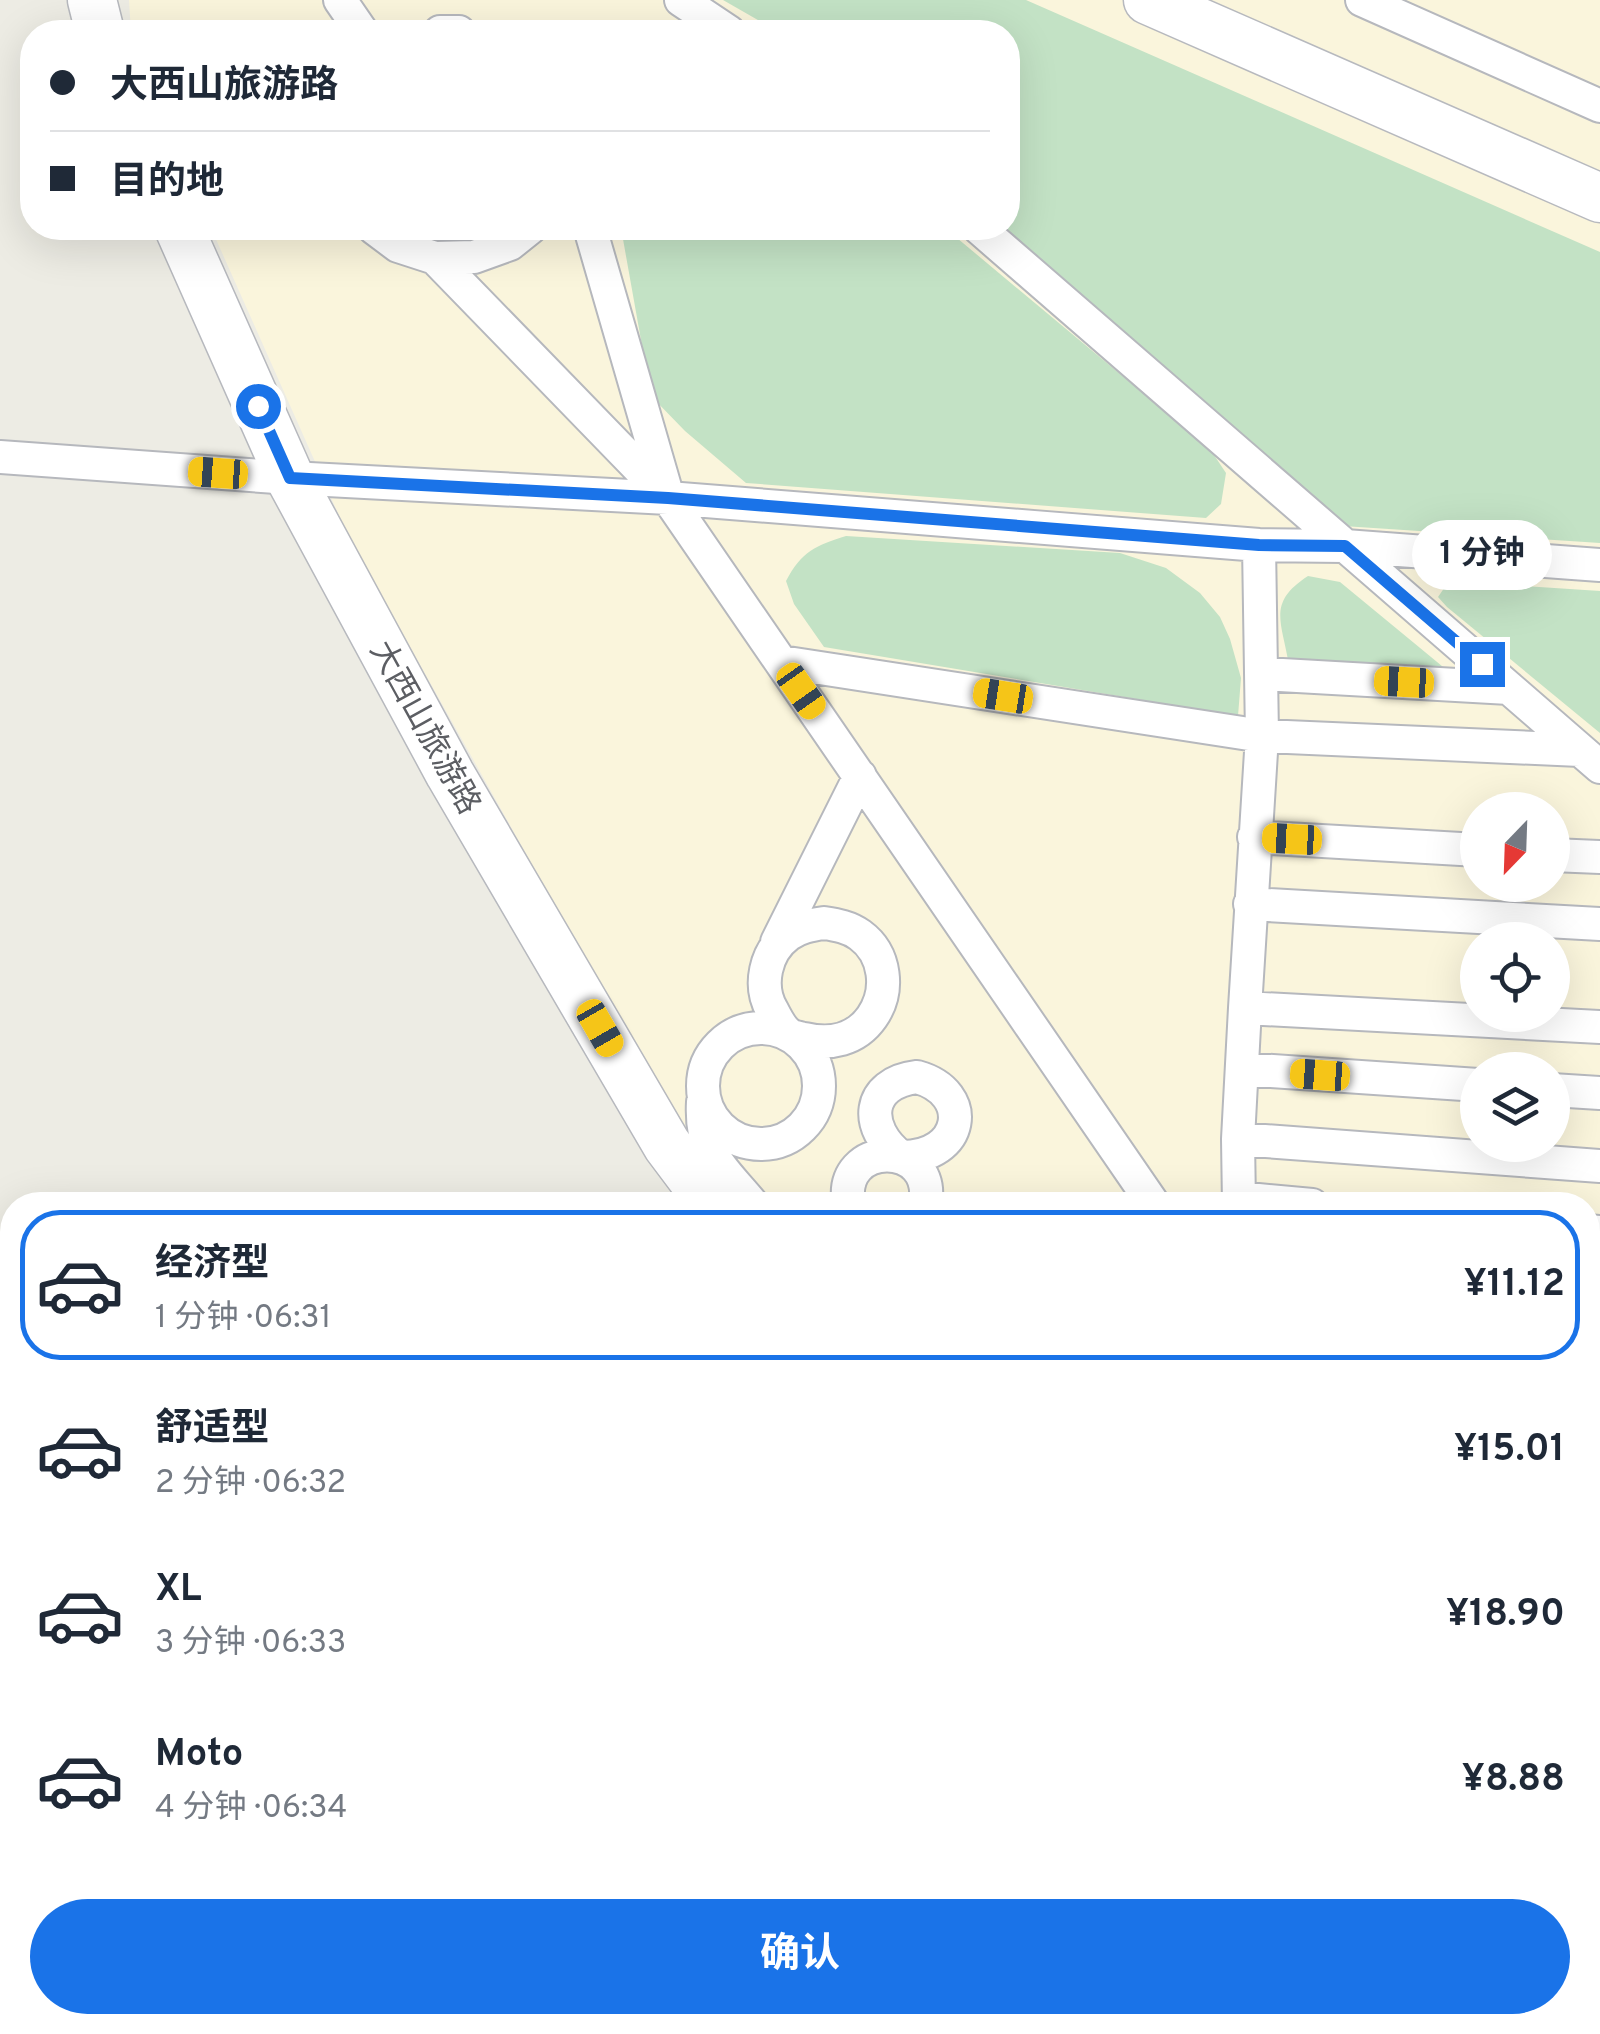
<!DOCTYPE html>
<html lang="zh">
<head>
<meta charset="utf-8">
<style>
	body { margin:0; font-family:Overpass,"Noto Sans SC",sans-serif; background:#f6f6f7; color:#1f2937; height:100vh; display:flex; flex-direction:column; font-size:38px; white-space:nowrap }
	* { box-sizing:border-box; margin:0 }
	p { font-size:32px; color:#747a83 }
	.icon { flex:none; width:55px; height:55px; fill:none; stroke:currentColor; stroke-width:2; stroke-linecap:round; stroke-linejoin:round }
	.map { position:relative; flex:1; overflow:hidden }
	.details { position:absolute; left:0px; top:1192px; width:1600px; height:842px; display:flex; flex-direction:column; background:#fff; border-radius:40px 40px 0 0; box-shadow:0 10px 40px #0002 }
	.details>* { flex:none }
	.guide { position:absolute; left:20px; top:20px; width:1000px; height:220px; border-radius:40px; box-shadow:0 10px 40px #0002; display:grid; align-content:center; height:220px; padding:0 30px; background:#fff }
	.needle { width:65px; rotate:203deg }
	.fabs { position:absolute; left:1460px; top:792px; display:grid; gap:20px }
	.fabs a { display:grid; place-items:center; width:110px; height:110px; border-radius:50%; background:#fff; box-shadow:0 10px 40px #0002; font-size:50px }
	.end { position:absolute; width:45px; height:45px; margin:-22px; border:12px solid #1a73e8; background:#fff; box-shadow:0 0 0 5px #fff }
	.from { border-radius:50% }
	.bubble { position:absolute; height:70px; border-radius:35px; background:#fff; box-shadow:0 10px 40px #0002; font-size:32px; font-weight:700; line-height:70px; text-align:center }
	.car { position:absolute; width:30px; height:60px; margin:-30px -15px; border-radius:12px; box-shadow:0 0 8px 2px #0007; background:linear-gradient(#f5c518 24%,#345 0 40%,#f5c518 0 76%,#345 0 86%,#f5c518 0) }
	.guide b { display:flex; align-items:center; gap:35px; height:95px; font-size:38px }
	.guide b+b { border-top:2px solid #e0e1e3 }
	.guide i { width:25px; height:25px; background:#1f2937 }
	ul { padding:18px 0 0; list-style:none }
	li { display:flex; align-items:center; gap:30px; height:150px; margin:0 20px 15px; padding:0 10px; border:5px solid transparent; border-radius:40px }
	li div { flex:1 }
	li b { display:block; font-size:38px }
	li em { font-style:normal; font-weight:700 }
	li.current { border-color:#1a73e8 }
	li>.icon { width:90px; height:90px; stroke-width:1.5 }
	.primary-button { display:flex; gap:20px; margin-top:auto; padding:20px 30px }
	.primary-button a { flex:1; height:115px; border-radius:60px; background:#1a73e8; color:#fff; font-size:40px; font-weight:700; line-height:115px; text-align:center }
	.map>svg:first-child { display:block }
	.commercial { fill:#faf5dc; fill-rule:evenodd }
	.green { fill:#c3e2c5 }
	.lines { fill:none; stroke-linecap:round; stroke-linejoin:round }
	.street-casing { stroke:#b6b8bd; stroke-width:36 }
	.secondary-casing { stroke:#b7b9be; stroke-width:51 }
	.street { stroke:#fff; stroke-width:32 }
	.secondary { stroke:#fff; stroke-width:48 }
	.route { stroke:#1a73e8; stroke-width:12 }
	.labels { text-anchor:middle; stroke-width:8; stroke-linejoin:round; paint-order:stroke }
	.street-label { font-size:32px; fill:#5c5e63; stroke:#fff }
</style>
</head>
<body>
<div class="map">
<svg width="1600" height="2034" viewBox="0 0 1600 2034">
	<rect width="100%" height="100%" fill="#edece4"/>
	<path class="commercial" d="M129,0H1600V2034H1210L1211,2022H1588V1205H734L696,1157L349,538L211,228H1008V32H131ZM1478,810H1552V885H1478ZM1478,940H1552V1015H1478ZM1478,1070H1552V1145H1478Z"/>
	<path class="green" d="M723,0H1026L1600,252V543L1343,526L1002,228H1008V32H779Z
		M621,228H945L1210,449L1226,473L1221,504L1206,518L746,483L685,431L651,396Z
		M846,536L1120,553L1166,568L1200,593L1220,617L1230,639L1241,678L1238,716L824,647L794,604L786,581C802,551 815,546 846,536Z
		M1308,576L1340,582L1448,671L1288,660C1281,620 1268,602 1308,576Z
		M1449,581L1600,591V733L1447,607L1438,597Z
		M1588,1247L1600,1248V1341L1588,1351Z
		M1356,2022L1529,2023L1543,2034H1336Z"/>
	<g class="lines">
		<defs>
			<path id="street" d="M340,0L362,32
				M681,0L729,32
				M1362,0L1600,106
				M440,32H459
				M374,228L398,246L435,258L474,257L510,244L530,228
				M590,228L667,494
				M979,228L1600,767
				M435,258L668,498L1154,1205
				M0,457L290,478L668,498L1259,545L1345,546L1600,565
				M781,662L1262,736L1580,750
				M1263,674L1509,688
				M1254,837L1478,850
				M1552,855L1600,857
				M1250,904L1600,924
				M824,923C837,925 849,927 860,935C886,954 890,991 872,1017C856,1040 830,1045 805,1039C802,1039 792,1036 790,1035C782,1030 776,1018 772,1010C758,986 765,952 788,935C799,927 811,925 824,923Z
				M777,942L860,776
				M1245,1008L1600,1027
				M703 1086a58 58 0 1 1 116 0a58 58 0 1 1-116 0Z
				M1242,1069L1478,1085
				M917,1077C975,1093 964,1158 901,1157C863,1128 866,1083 917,1077Z
				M1552,1090L1600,1093
				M703,1102C700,1155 722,1167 753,1205
				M1238,1139L1600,1166
				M1238,1198L1312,1205
				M849,1205C836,1139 938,1139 925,1205
				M1239,1205L1238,1139L1245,1008L1262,736L1259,545
				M1588,1231L1600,1232
				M1588,1371L1600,1361
				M1588,1440L1600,1493
				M1588,1594L1600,1606
				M1588,1719L1600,1712
				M1588,1833L1600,1851
				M1588,1936L1600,1930
				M1571,2022L1582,2034
				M1243,2034L1244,2022
				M1285,2034L1300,2022"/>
			<path id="secondary" d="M92,0L100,32
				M1148,0L1600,198
				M179,228L290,478L450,774L667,1145L712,1205
				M1191,2034L1192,2022"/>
		</defs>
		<use href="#street" class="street-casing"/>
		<use href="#secondary" class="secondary-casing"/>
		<use href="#street" class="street"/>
		<use href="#secondary" class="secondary"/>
	</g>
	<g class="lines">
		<path class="route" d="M258,406L290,478L668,498L1259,545L1345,546L1482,664"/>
	</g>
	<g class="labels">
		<g class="street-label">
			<text transform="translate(426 727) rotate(61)" y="11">大西山旅游路</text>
		</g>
	</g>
</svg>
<div class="fabs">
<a><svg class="needle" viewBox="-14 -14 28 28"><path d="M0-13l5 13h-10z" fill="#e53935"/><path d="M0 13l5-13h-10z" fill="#747a83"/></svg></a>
<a><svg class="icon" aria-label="locate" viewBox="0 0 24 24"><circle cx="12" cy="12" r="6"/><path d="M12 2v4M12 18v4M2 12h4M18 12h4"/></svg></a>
<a><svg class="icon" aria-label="layers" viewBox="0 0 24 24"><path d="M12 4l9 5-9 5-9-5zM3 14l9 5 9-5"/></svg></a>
</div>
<i class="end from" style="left:258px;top:406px"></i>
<i class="end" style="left:1482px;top:664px"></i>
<div class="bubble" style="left:1412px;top:520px;width:140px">1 分钟</div>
<i class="car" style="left:218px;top:473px;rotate:274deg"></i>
<i class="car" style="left:1404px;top:682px;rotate:273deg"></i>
<i class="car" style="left:801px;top:691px;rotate:145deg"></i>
<i class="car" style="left:1003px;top:696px;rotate:279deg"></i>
<i class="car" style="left:1292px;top:839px;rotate:273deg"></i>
<i class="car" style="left:600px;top:1028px;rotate:150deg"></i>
<i class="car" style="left:1320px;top:1075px;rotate:274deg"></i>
<div class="guide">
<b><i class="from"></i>大西山旅游路</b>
<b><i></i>目的地</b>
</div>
<section class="details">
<ul>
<li class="current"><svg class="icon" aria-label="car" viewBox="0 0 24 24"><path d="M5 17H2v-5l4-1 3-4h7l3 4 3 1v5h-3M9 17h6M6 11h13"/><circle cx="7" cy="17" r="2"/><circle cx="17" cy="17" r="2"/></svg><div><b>经济型</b><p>1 分钟 · 06:31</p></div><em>¥11.12</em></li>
<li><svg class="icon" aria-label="car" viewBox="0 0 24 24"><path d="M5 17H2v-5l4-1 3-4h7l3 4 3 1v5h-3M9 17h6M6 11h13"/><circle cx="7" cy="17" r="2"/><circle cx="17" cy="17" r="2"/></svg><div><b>舒适型</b><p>2 分钟 · 06:32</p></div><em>¥15.01</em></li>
<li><svg class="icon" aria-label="car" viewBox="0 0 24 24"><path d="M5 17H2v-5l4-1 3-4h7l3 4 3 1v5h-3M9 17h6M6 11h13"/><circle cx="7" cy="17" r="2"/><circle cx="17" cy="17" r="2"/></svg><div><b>XL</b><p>3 分钟 · 06:33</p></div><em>¥18.90</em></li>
<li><svg class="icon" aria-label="car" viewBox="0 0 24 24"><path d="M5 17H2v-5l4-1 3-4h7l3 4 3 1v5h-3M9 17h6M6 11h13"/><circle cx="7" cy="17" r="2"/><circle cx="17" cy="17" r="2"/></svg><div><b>Moto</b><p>4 分钟 · 06:34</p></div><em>¥8.88</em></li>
</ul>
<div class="primary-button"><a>确认</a></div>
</section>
</div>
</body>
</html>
